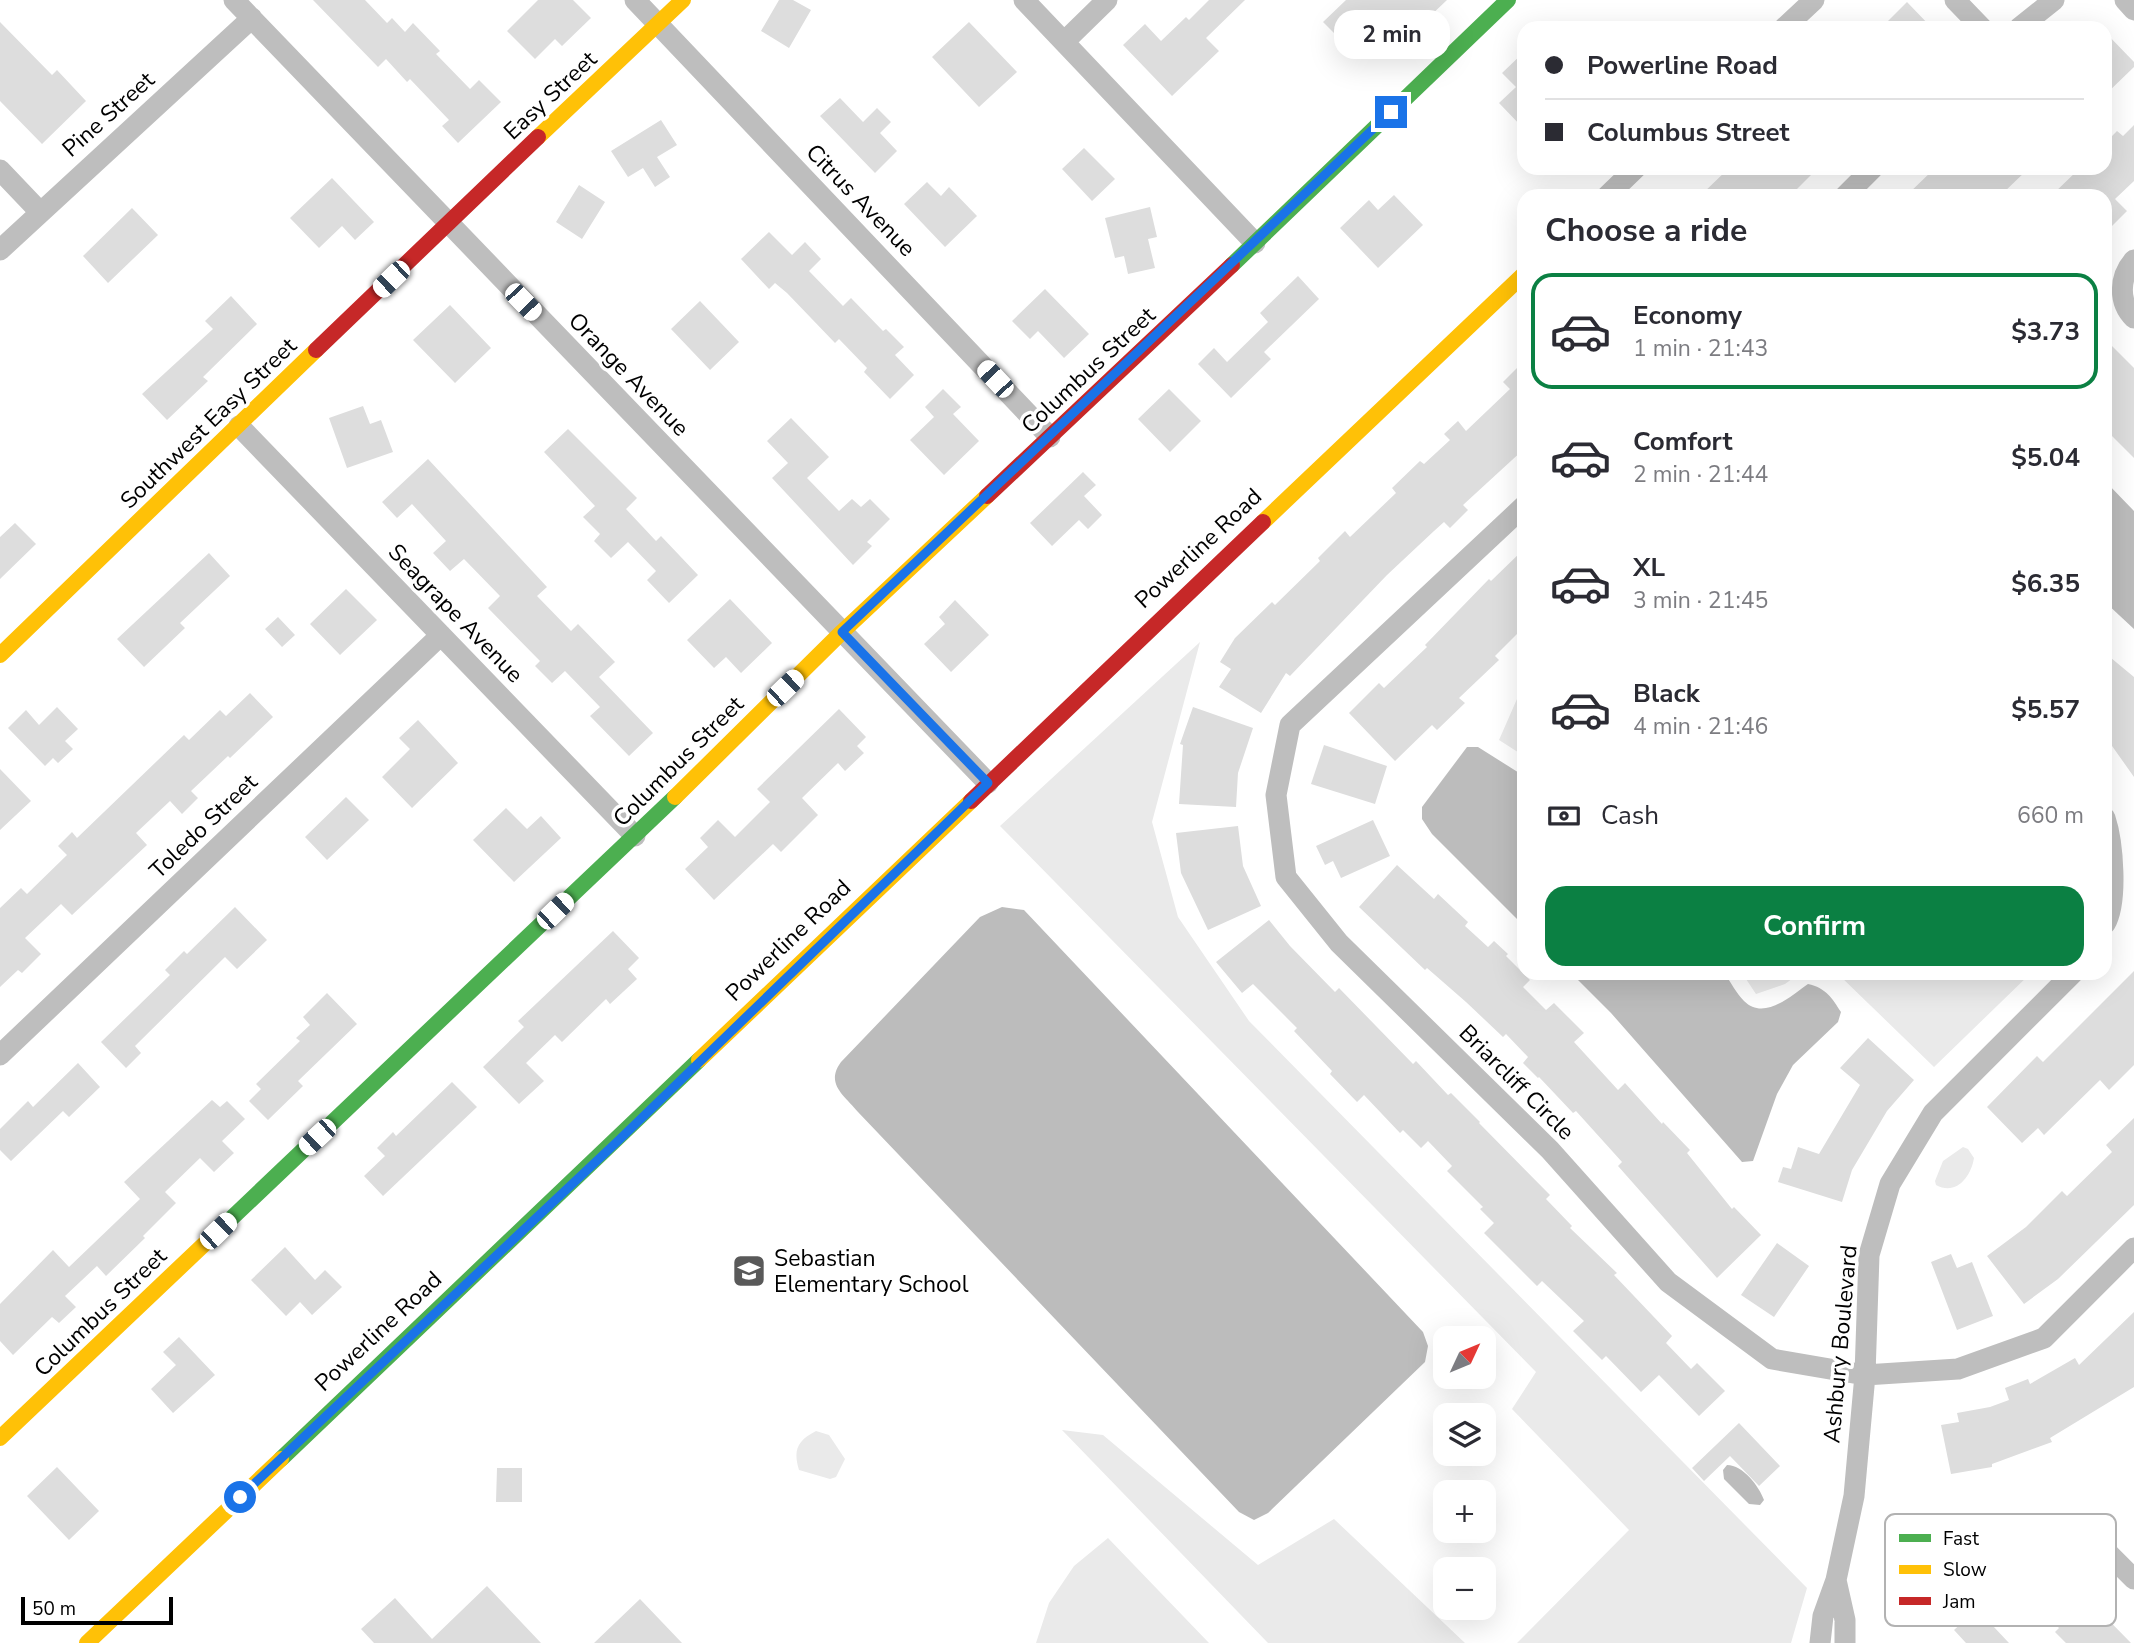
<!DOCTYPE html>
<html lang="en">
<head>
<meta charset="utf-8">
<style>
	body { margin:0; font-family:"Nunito Sans",sans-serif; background:#f7f7f7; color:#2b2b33; height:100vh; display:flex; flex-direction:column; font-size:26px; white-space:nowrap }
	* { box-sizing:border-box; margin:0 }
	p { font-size:23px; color:#7c7c81 }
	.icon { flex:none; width:38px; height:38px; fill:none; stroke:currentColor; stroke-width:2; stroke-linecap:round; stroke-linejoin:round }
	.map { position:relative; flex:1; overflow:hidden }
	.panel { position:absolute; left:1517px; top:189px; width:595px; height:791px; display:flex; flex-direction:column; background:#fff; border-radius:21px; box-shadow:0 7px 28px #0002 }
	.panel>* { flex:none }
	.hud { position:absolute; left:1517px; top:21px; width:595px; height:154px; border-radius:21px; box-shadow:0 7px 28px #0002; display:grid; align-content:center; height:154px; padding:0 28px; background:#fff }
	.needle { width:46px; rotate:46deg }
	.tools { position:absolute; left:1433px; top:1326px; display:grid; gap:14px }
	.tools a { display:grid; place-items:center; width:63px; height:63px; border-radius:14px; background:#fff; box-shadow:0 7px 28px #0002; font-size:35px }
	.scale { position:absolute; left:21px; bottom:18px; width:152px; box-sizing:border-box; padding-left:7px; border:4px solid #000; border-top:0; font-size:19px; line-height:24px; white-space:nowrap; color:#000; -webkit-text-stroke:5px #fff; paint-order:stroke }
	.end { position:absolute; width:32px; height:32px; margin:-16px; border:9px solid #1a73e8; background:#fff; box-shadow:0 0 0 4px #fff }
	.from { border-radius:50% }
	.bubble { position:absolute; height:49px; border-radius:21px; background:#fff; box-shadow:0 7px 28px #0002; font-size:23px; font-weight:700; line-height:49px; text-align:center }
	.car { position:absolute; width:21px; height:42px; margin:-21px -10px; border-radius:9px; box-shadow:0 0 5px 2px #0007; background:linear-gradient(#fff 24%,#345 0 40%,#fff 0 76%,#345 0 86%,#fff 0) }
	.hud b { display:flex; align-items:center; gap:24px; height:66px; font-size:26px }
	.hud b+b { border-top:2px solid #e1e1e2 }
	.hud i { width:18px; height:18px; background:#2b2b33 }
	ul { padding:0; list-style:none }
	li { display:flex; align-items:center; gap:21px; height:116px; margin:0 14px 10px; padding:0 14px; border:4px solid transparent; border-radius:21px }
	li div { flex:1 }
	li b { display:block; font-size:26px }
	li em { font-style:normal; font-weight:700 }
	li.active { border-color:#0b8043 }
	li>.icon { width:63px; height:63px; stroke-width:1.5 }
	h2 { padding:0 28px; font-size:32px; line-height:84px }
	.pay { display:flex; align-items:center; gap:18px; height:77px; padding:0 28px; font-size:26px }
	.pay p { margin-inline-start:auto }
	.button { display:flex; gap:14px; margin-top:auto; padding:14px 28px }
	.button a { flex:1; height:80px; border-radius:21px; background:#0b8043; color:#fff; font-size:28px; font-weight:700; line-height:80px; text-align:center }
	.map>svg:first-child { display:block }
	.green { fill:#eaeaea }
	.water { fill:#bcbcbc }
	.building { fill:#ddd }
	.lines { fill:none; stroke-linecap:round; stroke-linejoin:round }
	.street { stroke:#bebebe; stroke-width:21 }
	.fast { stroke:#4caf50; stroke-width:16 }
	.slow { stroke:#ffc107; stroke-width:16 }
	.jam { stroke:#c62828; stroke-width:16 }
	.route { stroke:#1a73e8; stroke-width:9 }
	.labels { text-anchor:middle; stroke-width:7; stroke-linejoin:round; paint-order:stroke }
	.street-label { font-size:23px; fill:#000; stroke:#fff }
	.poi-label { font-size:23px; fill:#000; stroke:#fff; text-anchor:start }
	.key { fill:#fff; stroke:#b2b2b2; stroke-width:2 }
	.key-label { font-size:19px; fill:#000 }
</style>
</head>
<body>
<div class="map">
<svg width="2134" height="1643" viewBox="0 0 2134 1643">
	<rect width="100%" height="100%" fill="#fff"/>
	<path class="green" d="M1200,642L1152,822L1178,917L1249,1021L1807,1588L1791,1643H1517L1629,1530L1512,1409L1536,1372L1000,826Z
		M1524,696V756L1499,740L1517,699Z
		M1742,973H1800L1785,984L1756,994Z
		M1834,973H2031L1934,1067L1839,975Z
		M1963,1147L1968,1149L1974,1158C1971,1177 1956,1196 1936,1185L1935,1181L1943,1161Z
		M1062,1430L1103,1435L1258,1565L1334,1519L1465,1643H1268Z
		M816,1431L829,1435L845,1459L836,1477L830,1479L799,1470C793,1450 797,1441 816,1431Z
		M1108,1538L1209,1643H1036L1049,1603L1074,1566Z"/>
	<path class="water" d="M2105,481L2134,511V629L2105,602Z
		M1467,747H1478L1524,776V926L1432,834L1422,819V807Z
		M1002,907L1024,910L1423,1332L1428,1346L1425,1362L1268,1513L1254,1520L1239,1512L858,1112C844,1095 825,1084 841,1062L980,917Z
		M1571,973H1724C1731,982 1736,993 1744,1001C1764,1021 1791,996 1808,984C1826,988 1832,998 1841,1012L1838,1022L1793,1065L1777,1094L1753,1161L1742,1162L1611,1013Z
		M1727,1465C1743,1465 1759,1486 1764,1500L1760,1505L1749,1504L1724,1479L1723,1470Z"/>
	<path class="building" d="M313,0H365L387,23L392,18L405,32L413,23L440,51L436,54L470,89L479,80L501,102L458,143L442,126L449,120L410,79L407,82L386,59L378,67Z
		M538,0H573L591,18L562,46L555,39L535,59L507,31Z
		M779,0H793L811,10L789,48L761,31Z
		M1209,0H1245L1206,38L1219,51L1172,96L1123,45L1145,24L1161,41L1186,17L1189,20Z
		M1346,0H1447L1426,20L1422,15L1388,49L1372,32L1352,51L1323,22Z
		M1907,2L1932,28H1881Z
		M0,22L52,75L57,70L86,101L42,144L0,101Z
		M969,22L1017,72L979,107L932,57Z
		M2105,32L2134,62V67L2105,95Z
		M1524,52V129L1499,103L1516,87L1502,73Z
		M840,98L863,122L877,108L891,122L880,133L897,151L875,173L820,116Z
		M661,120L677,145L657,157L670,177L655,187L643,168L628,177L611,151Z
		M2134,125V181L2115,199L2127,211L2105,233V196H2051L2080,168H2105V143L2117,131L2123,136Z
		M1084,148L1115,179L1092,201L1062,169Z
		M1729,168H1818L1790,196H1700Z
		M1935,168H2029L2000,196H1906Z
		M332,178L374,222L355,240L342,226L319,248L290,218Z
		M927,182L941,196L949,187L977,216L945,247L904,204Z
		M579,185L605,202L582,239L556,222Z
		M1394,195L1423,225L1378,268L1340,228L1369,200L1378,210Z
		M1150,207L1157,237L1148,239L1155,268L1128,274L1124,256L1115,258L1105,218Z
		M132,208L158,235L108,283L83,256Z
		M769,232L792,255L805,242L821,259L809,271L843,306L851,298L883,331L886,329L904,347L895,355L914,375L890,399L864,372L867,368L839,339L835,343L787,293L775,283L769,289L741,259Z
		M1298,276L1319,299L1264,352L1271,359L1231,398L1198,364L1214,348L1227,362L1268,322L1260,313Z
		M1045,289L1089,334L1064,358L1038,331L1030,339L1012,321Z
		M231,296L257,324L203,377L208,381L167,420L142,394L213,329L205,321Z
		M700,301L739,342L710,370L671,329Z
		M450,305L491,348L455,383L413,340Z
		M2105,339L2134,368V458L2105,429Z
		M1524,361V449L1463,505L1468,510L1450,528L1444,522L1434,531L1387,575L1290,676L1286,673L1261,713L1219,687L1231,669L1220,662L1235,638L1272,602L1275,605L1320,561L1318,558L1345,531L1350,537L1396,493L1392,488L1420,461L1424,464L1450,440L1444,434L1458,421L1466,431L1510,389L1503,382Z
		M943,389L961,407L953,414L979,441L944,475L910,440L934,417L925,407Z
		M1169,389L1201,421L1170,452L1138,419Z
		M363,406L370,424L381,420L393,452L347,468L329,418Z
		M791,418L829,457L807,478L839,511L852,499L861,507L870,499L890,519L867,542L872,546L853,565L772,478L788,463L767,441Z
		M568,429L637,498L626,509L656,541L661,536L698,575L669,603L647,580L656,571L628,542L611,558L594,541L600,534L583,517L595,506L544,452Z
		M428,459L547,587L537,596L571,631L578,624L615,662L599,677L653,733L629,756L590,716L600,707L565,671L552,683L535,666L540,661L488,608L500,596L464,559L450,571L433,553L446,541L412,504L397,518L382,502Z
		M1083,472L1096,485L1084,496L1102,515L1088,529L1079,520L1052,546L1030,523Z
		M15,523L36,544L0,579V537Z
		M1524,549V627L1495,656L1499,660L1459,698L1465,703L1437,730L1432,725L1395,761L1349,713L1379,683L1384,688L1427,647L1425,645L1489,579L1491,581Z
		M209,553L230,576L180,623L185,628L144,667L117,639Z
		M346,589L377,620L340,655L310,624Z
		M730,599L772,643L741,673L726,657L714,668L687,640Z
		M955,600L989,635L951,672L924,644L945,624L939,617Z
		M278,617L295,635L282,647L265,629Z
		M2105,653L2134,677V777L2105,736Z
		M250,693L273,717L230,758L228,756L191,791L198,798L182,814L170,801L136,833L147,845L72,915L61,904L25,938L41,954L22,973L18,970L0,987V908L21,888L27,894L67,855L58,846L72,832L77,838L184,735L189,740L220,710L226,716Z
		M57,707L78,729L65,741L73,749L58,763L53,758L45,766L8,728L26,710L39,725Z
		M1193,707L1253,728L1238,773L1236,807L1179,804L1183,745L1180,744Z
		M839,709L866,737L857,746L864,753L845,771L838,763L802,798L818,815L781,852L773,844L714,900L685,869L708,847L700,838L718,820L735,837L770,802L757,789Z
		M418,720L458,763L412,808L382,777L410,749L399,738Z
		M1324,745L1387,766L1375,804L1311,784Z
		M0,769L31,801L0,830Z
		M346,797L369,820L327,860L305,837Z
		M506,808L527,829L541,816L561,838L514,882L473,840Z
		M1373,820L1390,856L1341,878L1333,861L1325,865L1316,846Z
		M1238,826L1243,866L1261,906L1208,930L1181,873L1176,833Z
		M1397,865L1434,899L1438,894L1468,922L1465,926L1488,947L1494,941L1508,954L1506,956L1530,980L1523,987L1546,1010L1554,1003L1584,1033L1574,1042L1618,1090L1625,1083L1662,1124L1663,1122L1690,1150L1687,1153L1732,1209L1734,1207L1761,1235L1717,1278L1618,1166L1622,1162L1576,1111L1573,1113L1539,1077L1538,1078L1523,1063L1528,1057L1506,1034L1503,1037L1466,1002L1427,968L1425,970L1359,907Z
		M235,907L267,940L237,969L225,957L135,1046L141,1053L126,1068L101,1042L170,975L165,970L184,951L187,954Z
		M1269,920L1290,946L1335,992L1339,988L1413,1064L1416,1061L1448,1095L1451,1093L1480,1122L1479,1123L1550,1195L1546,1199L1572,1226L1570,1228L1617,1273L1614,1275L1672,1336L1666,1343L1691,1369L1697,1363L1725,1391L1699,1416L1659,1375L1641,1392L1606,1356L1602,1360L1573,1331L1584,1321L1542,1281L1537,1286L1484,1233L1494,1223L1480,1209L1483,1207L1447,1171L1452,1166L1428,1141L1421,1148L1403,1130L1400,1133L1364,1095L1357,1102L1330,1074L1332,1071L1294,1031L1297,1028L1253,984L1242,993L1216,962Z
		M613,931L639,958L628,969L637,979L610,1004L606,999L562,1042L555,1035L526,1063L544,1081L519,1104L483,1067L524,1027L518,1021Z
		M2134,971V1065L2109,1090L2100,1080L2044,1135L2038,1128L2022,1143L1987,1107L2037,1056L2043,1062Z
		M327,993L357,1024L298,1081L303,1086L268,1120L249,1101L261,1089L256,1084L300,1041L296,1038L310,1025L303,1017Z
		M1868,1038L1914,1080L1887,1111L1852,1170L1842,1202L1778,1182L1783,1167L1791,1169L1798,1147L1819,1154L1860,1085L1840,1068Z
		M78,1063L100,1087L69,1117L63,1111L11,1161L0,1150V1129L28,1101L33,1107Z
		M452,1082L477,1107L383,1196L364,1176L385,1156L377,1148L393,1132L396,1136Z
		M212,1100L220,1107L227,1101L245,1119L222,1141L234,1153L214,1172L200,1158L165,1192L176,1203L143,1236L145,1238L106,1276L97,1266L65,1296L76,1307L59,1323L52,1317L13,1355L0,1341V1304L53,1250L69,1267L140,1199L124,1182Z
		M2134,1118V1205L2058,1279L2024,1304L1987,1256L2026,1227L2062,1191L2067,1196L2112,1152L2106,1145Z
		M1777,1243L1809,1266L1774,1317L1741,1295Z
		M285,1247L315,1280L325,1270L342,1287L312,1315L300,1302L286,1316L251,1280Z
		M1951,1254L1957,1268L1972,1262L1993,1316L1957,1330L1931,1262Z
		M2134,1312V1387L2050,1438L2052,1442L1992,1464V1467L1951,1474L1941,1425L1959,1422L1957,1413L1990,1407L2009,1400L2005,1388L2028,1379L2030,1384L2075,1358L2079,1365Z
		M179,1337L215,1375L173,1413L151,1389L176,1365L163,1352Z
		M1739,1423L1780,1466L1759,1486L1730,1456L1704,1481L1692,1468Z
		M57,1467L99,1511L69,1540L27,1496Z
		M497,1468H522V1502H496Z
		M2040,1551L2080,1591L2131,1643H2066L2055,1632L2059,1628L2005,1574L2017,1562L2023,1567Z
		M487,1586L541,1643H374L361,1629L395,1598L432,1639Z
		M640,1599L682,1643H594Z
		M1977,1609L2009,1643H1966L1954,1630Z"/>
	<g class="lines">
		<path class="street" d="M234,0L988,783
			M635,0L1050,437
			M1024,0L1255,243
			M1955,0L1982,28
			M2125,0L2134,10
			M1784,28L1814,0
			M2019,28L2054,0
			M1064,42L1107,0
			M0,170L40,212
			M1607,196L1636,168
			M1845,196L1873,168
			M0,250L252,18
			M2134,260C2119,277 2118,302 2134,318
			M239,426L635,836
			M1524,506L1290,725L1276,795L1286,877L1339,943L1550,1150L1668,1282L1772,1359L1865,1375L1958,1369L2044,1338L2134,1248
			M2105,818C2113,842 2118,902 2105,924
			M0,1055L441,635
			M2082,1527L2134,1579
			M1836,1580L1845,1620V1643
			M1820,1643L1823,1616L1836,1580L1854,1496L1865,1375L1869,1255L1890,1184L1933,1113L2073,973"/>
		<path class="fast" d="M1232,265L1508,0
			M216,1233L675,797
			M281,1459L699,1060"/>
		<path class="slow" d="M538,137L683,0
			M1263,522L1524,274
			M0,655L316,350
			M675,797L842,632L987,496
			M699,1060L971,801
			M0,1438L216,1233
			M87,1643L281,1459"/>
		<path class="jam" d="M316,350L538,137
			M987,496L1232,265
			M971,801L1263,522"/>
	</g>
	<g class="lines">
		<path class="route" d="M240,1497L620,1139L988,783L842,632L1391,112"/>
	</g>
	<defs>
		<symbol id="school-square" viewBox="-11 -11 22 22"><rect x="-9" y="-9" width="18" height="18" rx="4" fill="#595959" stroke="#fff"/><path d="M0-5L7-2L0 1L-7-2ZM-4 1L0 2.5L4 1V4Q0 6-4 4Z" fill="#fff"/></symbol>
	</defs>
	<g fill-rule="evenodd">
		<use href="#school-square" x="730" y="1252" width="38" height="38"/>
	</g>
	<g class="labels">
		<g class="street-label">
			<text transform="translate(550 95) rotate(-43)" y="8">Easy Street</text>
			<text transform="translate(108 114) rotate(-42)" y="8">Pine Street</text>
			<text transform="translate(861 200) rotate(46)" y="8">Citrus Avenue</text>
			<text transform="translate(1088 370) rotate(-43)" y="8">Columbus Street</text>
			<text transform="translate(629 374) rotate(46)" y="8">Orange Avenue</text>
			<text transform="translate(208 423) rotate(-44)" y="8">Southwest Easy Street</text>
			<text transform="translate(1198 548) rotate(-43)" y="8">Powerline Road</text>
			<text transform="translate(456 613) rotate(46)" y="8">Seagrape Avenue</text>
			<text transform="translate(678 761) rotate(-45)" y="8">Columbus Street</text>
			<text transform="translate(203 826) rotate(-44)" y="8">Toledo Street</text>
			<text transform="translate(788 940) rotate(-44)" y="8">Powerline Road</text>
			<text transform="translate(1517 1082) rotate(45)" y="8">Briarcliff Circle</text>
			<text transform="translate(100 1312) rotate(-44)" y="8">Columbus Street</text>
			<text transform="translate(378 1331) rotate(-43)" y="8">Powerline Road</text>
			<text transform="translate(1840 1344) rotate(-85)" y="8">Ashbury Boulevard</text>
		</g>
		<g class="poi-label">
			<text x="774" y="1266">Sebastian<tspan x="774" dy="26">Elementary School</tspan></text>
		</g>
	</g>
	<rect x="1885" y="1514" width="231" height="112" rx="10" class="key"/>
	<rect x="1899" y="1534" width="32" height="8" fill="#4caf50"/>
	<rect x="1899" y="1565" width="32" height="9" fill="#ffc107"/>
	<rect x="1899" y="1597" width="32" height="8" fill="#c62828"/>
	<g class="key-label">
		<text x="1943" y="1545">Fast</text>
		<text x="1943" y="1576">Slow</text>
		<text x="1943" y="1608">Jam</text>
	</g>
</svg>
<div class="tools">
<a><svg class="needle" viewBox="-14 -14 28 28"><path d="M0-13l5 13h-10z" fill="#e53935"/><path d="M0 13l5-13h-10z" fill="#7c7c81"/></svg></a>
<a><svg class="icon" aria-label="layers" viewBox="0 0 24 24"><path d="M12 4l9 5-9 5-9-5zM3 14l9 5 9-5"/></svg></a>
<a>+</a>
<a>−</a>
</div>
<div class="scale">50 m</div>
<i class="end from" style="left:240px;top:1497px"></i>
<i class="end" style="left:1391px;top:112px"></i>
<div class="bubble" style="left:1334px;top:10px;width:116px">2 min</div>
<i class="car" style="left:391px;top:279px;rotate:226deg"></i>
<i class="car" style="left:523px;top:302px;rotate:136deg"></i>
<i class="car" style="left:995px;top:379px;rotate:317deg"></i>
<i class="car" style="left:785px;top:688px;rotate:46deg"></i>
<i class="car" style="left:555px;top:911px;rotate:46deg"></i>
<i class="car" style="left:317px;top:1137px;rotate:227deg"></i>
<i class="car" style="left:218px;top:1231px;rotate:46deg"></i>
<div class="hud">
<b><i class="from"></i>Powerline Road</b>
<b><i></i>Columbus Street</b>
</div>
<section class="panel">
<h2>Choose a ride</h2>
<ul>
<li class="active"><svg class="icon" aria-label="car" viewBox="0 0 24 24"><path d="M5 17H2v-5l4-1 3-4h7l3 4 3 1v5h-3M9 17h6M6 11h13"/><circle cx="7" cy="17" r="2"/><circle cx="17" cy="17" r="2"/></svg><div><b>Economy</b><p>1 min · 21:43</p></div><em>$3.73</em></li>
<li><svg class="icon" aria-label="car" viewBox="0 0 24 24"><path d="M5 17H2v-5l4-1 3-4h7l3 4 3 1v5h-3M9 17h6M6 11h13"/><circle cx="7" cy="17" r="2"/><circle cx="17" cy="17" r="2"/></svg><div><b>Comfort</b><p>2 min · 21:44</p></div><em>$5.04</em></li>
<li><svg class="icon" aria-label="car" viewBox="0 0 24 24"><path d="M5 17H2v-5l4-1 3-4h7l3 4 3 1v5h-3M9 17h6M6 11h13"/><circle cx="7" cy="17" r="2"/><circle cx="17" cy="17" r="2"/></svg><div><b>XL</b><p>3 min · 21:45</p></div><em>$6.35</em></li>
<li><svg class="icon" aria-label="car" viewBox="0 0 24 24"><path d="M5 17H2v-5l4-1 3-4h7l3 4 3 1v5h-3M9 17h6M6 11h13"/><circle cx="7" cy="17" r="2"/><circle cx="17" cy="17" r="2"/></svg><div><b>Black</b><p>4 min · 21:46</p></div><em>$5.57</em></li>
</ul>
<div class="pay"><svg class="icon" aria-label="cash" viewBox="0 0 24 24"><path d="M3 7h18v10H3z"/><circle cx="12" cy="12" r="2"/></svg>Cash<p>660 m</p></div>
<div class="button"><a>Confirm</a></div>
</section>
</div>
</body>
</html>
